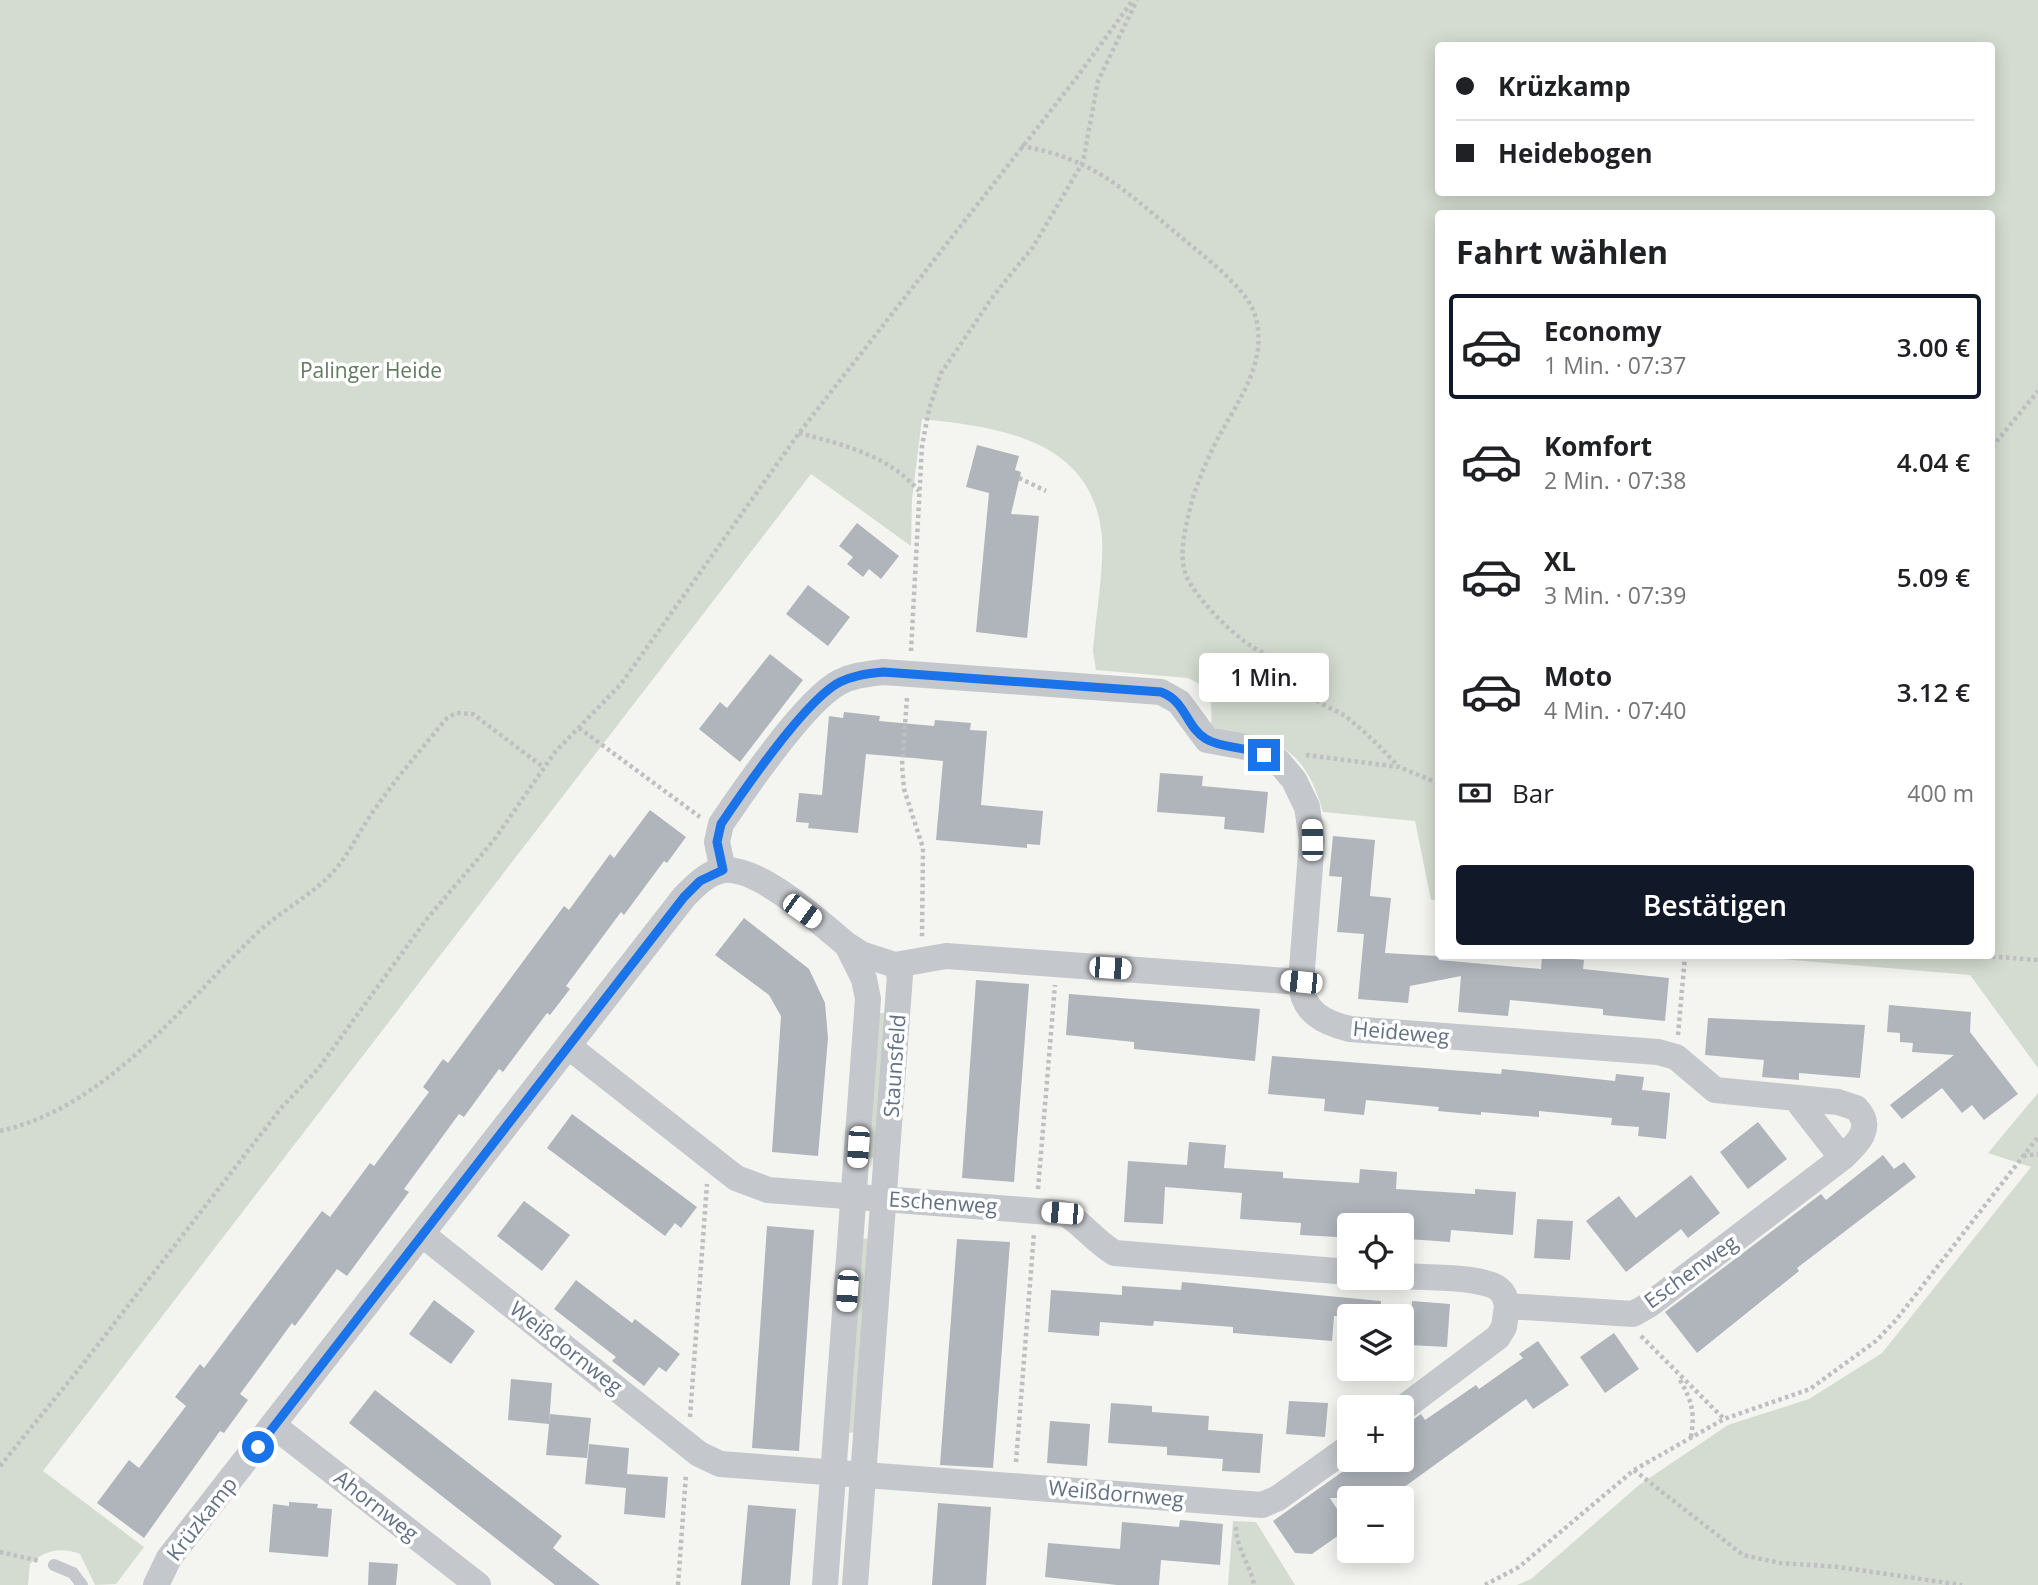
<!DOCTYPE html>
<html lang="de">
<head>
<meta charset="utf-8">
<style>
	body { margin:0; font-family:"Open Sans",sans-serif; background:#f6f6f6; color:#202124; height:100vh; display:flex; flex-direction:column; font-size:26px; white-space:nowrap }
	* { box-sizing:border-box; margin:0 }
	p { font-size:23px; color:#757577 }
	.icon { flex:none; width:38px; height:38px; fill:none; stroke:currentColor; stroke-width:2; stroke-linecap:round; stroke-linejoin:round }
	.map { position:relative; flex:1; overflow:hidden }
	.drawer { position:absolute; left:1435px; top:210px; width:560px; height:749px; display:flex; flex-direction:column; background:#fff; border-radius:7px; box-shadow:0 4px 18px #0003 }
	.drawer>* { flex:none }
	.guide { position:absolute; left:1435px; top:42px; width:560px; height:154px; border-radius:7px; box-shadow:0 4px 18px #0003; display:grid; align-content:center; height:154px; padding:0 21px; background:#fff }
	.buttons { position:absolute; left:1337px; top:1213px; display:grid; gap:14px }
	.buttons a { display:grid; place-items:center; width:77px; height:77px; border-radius:7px; background:#fff; box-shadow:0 4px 18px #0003; font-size:35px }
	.end { position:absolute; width:32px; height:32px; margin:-16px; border:9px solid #1a73e8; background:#fff; box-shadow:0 0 0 4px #fff }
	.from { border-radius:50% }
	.bubble { position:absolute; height:49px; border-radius:7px; background:#fff; box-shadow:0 4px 18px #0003; font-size:23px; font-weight:600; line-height:49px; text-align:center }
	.car { position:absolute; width:21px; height:42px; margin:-21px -10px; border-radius:9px; box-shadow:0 0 5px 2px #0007; background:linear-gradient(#fff 24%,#345 0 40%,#fff 0 76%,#345 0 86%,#fff 0) }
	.guide b { display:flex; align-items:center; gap:24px; height:66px; font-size:26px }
	.guide b+b { border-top:2px solid #e0e0e0 }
	.guide i { width:18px; height:18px; background:#202124 }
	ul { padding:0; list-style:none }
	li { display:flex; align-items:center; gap:21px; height:105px; margin:0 14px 10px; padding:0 7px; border:4px solid transparent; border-radius:7px }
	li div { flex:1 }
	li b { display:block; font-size:26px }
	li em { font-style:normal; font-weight:600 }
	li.active { border-color:#111827 }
	li>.icon { width:63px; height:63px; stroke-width:1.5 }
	h2 { padding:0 21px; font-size:32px; line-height:84px }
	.pay { display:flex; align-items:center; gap:18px; height:77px; padding:0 21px; font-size:26px }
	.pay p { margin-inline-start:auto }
	.primary-button { display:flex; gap:14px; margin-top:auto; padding:14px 21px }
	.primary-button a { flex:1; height:80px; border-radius:7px; background:#111827; color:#fff; font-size:28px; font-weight:600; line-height:80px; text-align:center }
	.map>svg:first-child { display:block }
	.green { fill:#d4dcd1; fill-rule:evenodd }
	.building { fill:#afb5bb }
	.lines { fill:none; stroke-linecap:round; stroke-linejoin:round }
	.path { stroke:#bebfc1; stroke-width:4.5; stroke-dasharray:3.5 3.5; stroke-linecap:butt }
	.lane { stroke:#c4c7cb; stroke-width:12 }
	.street { stroke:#c4c7cb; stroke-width:26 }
	.route { stroke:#1a73e8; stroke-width:9 }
	.labels { text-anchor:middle; stroke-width:7; stroke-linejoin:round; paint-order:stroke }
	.park-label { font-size:21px; fill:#647a61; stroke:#fff }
	.street-label { font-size:21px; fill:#627183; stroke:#fff }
</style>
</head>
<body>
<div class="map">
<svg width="2038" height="1585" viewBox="0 0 2038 1585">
	<rect width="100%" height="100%" fill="#f4f5f0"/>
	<path class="green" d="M0,0H2038V1068L1970,975L1746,956H1992V214H1438V900H1431L1415,821L1323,812C1304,745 1275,738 1211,729C1212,704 1214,689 1188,678L1096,670L1093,652C1095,620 1106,558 1101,529C1088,438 996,427 922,419L912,499L911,546L811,474L43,1471L144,1547L116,1584L95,1585L80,1554C61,1547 45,1550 30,1564L28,1585H0ZM1438,46H1992V192H1438Z
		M879,1013H885L876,1158L867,1157Z
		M2038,1093V1585H1517L1531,1579L1639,1485L1728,1425L1809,1399L1882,1353L2031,1167L1988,1153Z
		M862,1238L868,1239L856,1432L849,1433Z
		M1233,1521L1256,1522L1295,1585H1228Z"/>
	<path class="building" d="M977,445L1019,456L1015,470L1021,472L1011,514L1039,516L1027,638L976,632L989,493L966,487Z
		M857,523L899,556L881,579L869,569L863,577L847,564L853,557L839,546Z
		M808,585L850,617L828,646L786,614Z
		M770,654L803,680L740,762L699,729L720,702L727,708Z
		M844,712L880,716L879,721L934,726L935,720L971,723L970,730L987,731L981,805L1043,811L1040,845L1027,844V848L936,840L943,761L913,758L866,754L858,833L808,828L809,823L796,822L799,793L822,795L829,716L843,718Z
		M1160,773L1203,776L1202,786L1268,792L1264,833L1224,829L1225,817L1157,812Z
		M650,810L686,837L667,863L664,861L624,915L621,912L566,986L570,989L550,1015L547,1013L503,1072L499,1069L464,1117L459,1114L404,1189L409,1192L347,1276L337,1269L295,1326L292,1323L240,1394L248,1400L224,1433L220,1431L144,1538L97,1503L129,1460L139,1468L186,1406L175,1397L200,1364L204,1368L322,1211L330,1217L370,1163L374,1166L429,1092L423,1087L443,1059L448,1063L564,906L569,910L610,854L614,858Z
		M1333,836L1375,840L1370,896L1391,898L1385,953L1438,956L1439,960L1541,969L1542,956L1584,960L1583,969L1669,978L1665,1021L1603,1015V1009L1510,1000L1508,1016L1458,1012L1461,976L1410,986L1408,1003L1358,999L1364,934L1337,932L1342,877L1329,876Z
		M744,918L809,969L825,1003L828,1038L818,1156L772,1152L781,1016L769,995L715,955Z
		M976,980L1029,984L1014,1182L962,1178Z
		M1069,994L1260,1009L1255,1061L1134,1049V1042L1066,1035Z
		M1889,1005L1971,1012L1970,1032L2018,1094L1984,1120L1972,1105L1962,1113L1942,1088L1902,1119L1890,1105L1954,1055L1912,1052L1913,1043L1900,1042V1033L1887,1032Z
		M1708,1018L1865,1025L1860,1078L1799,1073V1080L1762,1077L1764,1060L1705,1055Z
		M1272,1056L1501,1074L1502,1069L1615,1081L1616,1074L1644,1077L1642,1090L1670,1093L1666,1139L1638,1136L1639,1127L1611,1125L1612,1118L1539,1111V1117L1481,1112V1115L1438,1111L1439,1107L1366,1100L1364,1115L1324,1111L1325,1099L1268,1094Z
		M572,1114L697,1207L681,1228L675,1223L665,1236L547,1148Z
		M1758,1122L1787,1159L1748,1189L1720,1152Z
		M1189,1142L1226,1145L1224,1168L1283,1172V1178L1359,1183L1360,1169L1397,1172L1396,1189L1475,1194V1189L1516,1192L1513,1235L1451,1230L1450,1242L1408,1239L1409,1222L1338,1217L1337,1237L1300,1235L1301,1223L1240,1219L1242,1193L1165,1187L1163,1224L1124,1222L1128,1161L1187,1165Z
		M1883,1155L1894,1169L1904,1162L1916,1177L1797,1268L1799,1271L1697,1353L1665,1312L1821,1194L1826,1200Z
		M1691,1175L1720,1213L1688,1238L1681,1229L1626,1272L1586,1221L1619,1196L1636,1218Z
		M524,1201L570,1235L542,1271L497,1236Z
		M1537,1219L1573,1221L1570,1260L1534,1258Z
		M767,1226L814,1230L799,1451L752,1448Z
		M957,1239L1010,1242L993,1468L940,1465Z
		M576,1280L632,1323L635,1319L680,1354L666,1372L659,1367L644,1386L612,1361L616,1357L554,1309Z
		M1182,1282L1381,1301V1316H1334L1332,1341L1233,1333V1327L1154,1321L1153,1326L1100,1322L1099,1336L1048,1332L1051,1290L1122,1295V1286L1181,1290Z
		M434,1300L475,1331L451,1364L409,1334Z
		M1412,1301L1450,1304L1447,1347L1409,1345Z
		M1614,1333L1639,1369L1605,1393L1580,1357Z
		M1538,1341L1569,1385L1533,1409L1526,1399L1389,1498H1330L1349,1528L1312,1554L1295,1553L1273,1521L1359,1460H1402V1428L1421,1414L1425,1420L1476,1385L1479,1389L1523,1358L1519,1354Z
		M511,1379L552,1383L549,1424L508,1420Z
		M375,1390L562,1536L553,1548L600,1585H555L349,1423Z
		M1289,1401L1328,1403L1325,1437L1286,1434Z
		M1111,1403L1152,1406V1412L1209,1416L1208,1430L1263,1434L1260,1473L1222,1471L1223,1459L1167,1455V1447L1108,1443Z
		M550,1414L591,1418L587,1458L546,1455Z
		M1050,1421L1090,1424L1087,1466L1047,1463Z
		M589,1444L629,1448L626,1488L585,1484Z
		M627,1474L668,1477L665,1518L624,1514Z
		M289,1502L318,1504L317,1508L332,1509L328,1557L269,1552L273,1504L289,1506Z
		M938,1503L991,1507L986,1585H932Z
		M748,1505L796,1509L790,1585H741Z
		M1180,1520L1223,1524L1220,1565L1161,1560L1159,1585H1117L1045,1577L1048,1543L1120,1549L1122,1522L1179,1527Z
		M369,1562L398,1564L396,1585H368Z"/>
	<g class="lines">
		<path class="path" d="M1021,146C1092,158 1122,188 1175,232C1199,253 1245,285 1255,315C1269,361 1238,401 1218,438C1205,464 1194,489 1188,517C1184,535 1179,557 1186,575C1195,598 1233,635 1254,648C1268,656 1282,661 1294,672C1301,678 1304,687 1309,694C1318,704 1334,709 1345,716C1365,731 1382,749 1399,767
			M799,433C844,445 888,455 919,491
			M1992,447L2038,391
			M1019,478L1046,491
			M911,651L922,446L929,409L941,373L994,295L1033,247L1083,162L1098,81L1137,0
			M907,698L902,765L904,789L923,848L922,938
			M579,728L700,817
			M1306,755L1399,767L1438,783
			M1985,956L2038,960
			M1678,1035L1685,956
			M0,1131C105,1108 181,1007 254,936C278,912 310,897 333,872C351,852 361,827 377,806C399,775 423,747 447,718L456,713L473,714L543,767
			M2023,1156L2038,1154
			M1038,1189L1055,985
			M1641,1336L1724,1419
			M1680,1380C1692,1401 1695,1413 1691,1437
			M690,1417L707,1184
			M1016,1462L1034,1233
			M0,1466L79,1369L282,1107L318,1069L426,920L494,840L555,752L621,684L799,433L1077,77L1133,0
			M1634,1470L1743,1555L1780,1563L1838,1567L1962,1585
			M1236,1527C1236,1548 1250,1564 1254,1585
			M0,1552L40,1561
			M678,1585L686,1474
			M1485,1585L1519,1567L1634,1470L1724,1419L1810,1389L1876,1341L1896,1320L2038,1137"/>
		<path class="lane" d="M54,1565L73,1573L82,1585"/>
		<path class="street" d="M723,870L717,842L721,824C744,790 806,699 840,682C854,675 867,674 883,672L1161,692L1179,702L1207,740L1251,748L1278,761L1294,780L1307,807L1312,840L1301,982
			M895,965L946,956L1301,982C1302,1012 1324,1023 1350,1029L1658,1052L1676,1057L1715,1090L1838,1102L1856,1108C1875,1128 1857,1144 1842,1158L1649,1305L1633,1314L1507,1306C1505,1297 1504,1292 1496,1287C1475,1276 1427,1278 1402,1276
			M568,1046L736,1178L768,1190L1062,1213C1076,1216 1097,1244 1115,1253L1349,1272
			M1796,1099L1842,1158
			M423,1235L699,1454L720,1464L1262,1505L1278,1498L1349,1447
			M1402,1409L1498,1337L1504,1327L1507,1306
			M274,1426L478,1585
			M156,1585L169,1558L684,897C695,886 708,872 724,870C760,867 819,922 847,945L861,954L895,965L900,975L855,1585
			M825,1585L868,999L864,979L847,945"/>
	</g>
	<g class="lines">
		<path class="route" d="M258,1447L684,897L700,881L723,870L717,842L721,824C744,790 806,699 840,682C854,675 867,674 883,672L1161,692C1186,701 1186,727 1206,739C1223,749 1246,746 1264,755"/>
	</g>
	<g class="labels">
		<g class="park-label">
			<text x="371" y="378">Palinger Heide</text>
		</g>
		<g class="street-label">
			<text transform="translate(1401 1033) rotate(5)" y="7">Heideweg</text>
			<text transform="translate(895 1066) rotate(-86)" y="7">Staunsfeld</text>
			<text transform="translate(943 1203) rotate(4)" y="7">Eschenweg</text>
			<text transform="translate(1691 1272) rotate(-36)" y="7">Eschenweg</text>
			<text transform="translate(566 1348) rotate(38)" y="7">Weißdornweg</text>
			<text transform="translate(1116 1494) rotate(5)" y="7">Weißdornweg</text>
			<text transform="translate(376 1506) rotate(38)" y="7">Ahornweg</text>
			<text transform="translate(202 1519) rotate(-52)" y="7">Krüzkamp</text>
		</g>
	</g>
</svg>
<div class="buttons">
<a><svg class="icon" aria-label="locate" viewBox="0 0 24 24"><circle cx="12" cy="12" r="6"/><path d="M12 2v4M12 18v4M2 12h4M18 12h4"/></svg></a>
<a><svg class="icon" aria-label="layers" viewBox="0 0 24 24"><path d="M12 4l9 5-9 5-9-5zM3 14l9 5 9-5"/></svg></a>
<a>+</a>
<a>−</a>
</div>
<i class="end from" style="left:258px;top:1447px"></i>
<i class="end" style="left:1264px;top:755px"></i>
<div class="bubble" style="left:1199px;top:653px;width:130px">1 Min.</div>
<i class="car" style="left:1312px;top:840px;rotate:359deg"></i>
<i class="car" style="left:802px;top:911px;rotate:126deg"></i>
<i class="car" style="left:1110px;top:968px;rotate:94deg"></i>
<i class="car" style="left:1301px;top:982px;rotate:276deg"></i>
<i class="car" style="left:858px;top:1147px;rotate:184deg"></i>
<i class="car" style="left:1062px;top:1213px;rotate:275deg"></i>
<i class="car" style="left:847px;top:1291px;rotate:184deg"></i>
<div class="guide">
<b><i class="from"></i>Krüzkamp</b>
<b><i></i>Heidebogen</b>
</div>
<section class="drawer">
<h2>Fahrt wählen</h2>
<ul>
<li class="active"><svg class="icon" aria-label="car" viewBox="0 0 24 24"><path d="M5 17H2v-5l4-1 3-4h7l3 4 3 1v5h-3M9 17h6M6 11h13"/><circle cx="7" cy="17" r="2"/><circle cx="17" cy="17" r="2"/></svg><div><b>Economy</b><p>1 Min. · 07:37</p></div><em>3.00 €</em></li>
<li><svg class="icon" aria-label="car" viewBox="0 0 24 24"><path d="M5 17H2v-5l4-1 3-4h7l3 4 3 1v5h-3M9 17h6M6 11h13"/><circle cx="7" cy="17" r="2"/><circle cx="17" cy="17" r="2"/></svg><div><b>Komfort</b><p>2 Min. · 07:38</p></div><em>4.04 €</em></li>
<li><svg class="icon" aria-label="car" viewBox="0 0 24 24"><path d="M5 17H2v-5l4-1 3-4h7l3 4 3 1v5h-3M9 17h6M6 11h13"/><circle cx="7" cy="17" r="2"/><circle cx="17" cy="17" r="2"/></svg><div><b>XL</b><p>3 Min. · 07:39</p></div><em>5.09 €</em></li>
<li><svg class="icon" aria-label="car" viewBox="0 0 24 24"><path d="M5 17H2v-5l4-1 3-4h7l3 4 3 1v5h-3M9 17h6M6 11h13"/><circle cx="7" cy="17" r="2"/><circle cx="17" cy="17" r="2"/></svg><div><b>Moto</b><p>4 Min. · 07:40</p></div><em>3.12 €</em></li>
</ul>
<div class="pay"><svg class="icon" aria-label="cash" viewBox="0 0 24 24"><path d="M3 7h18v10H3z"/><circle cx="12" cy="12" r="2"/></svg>Bar<p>400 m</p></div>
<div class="primary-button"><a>Bestätigen</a></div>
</section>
</div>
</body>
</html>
